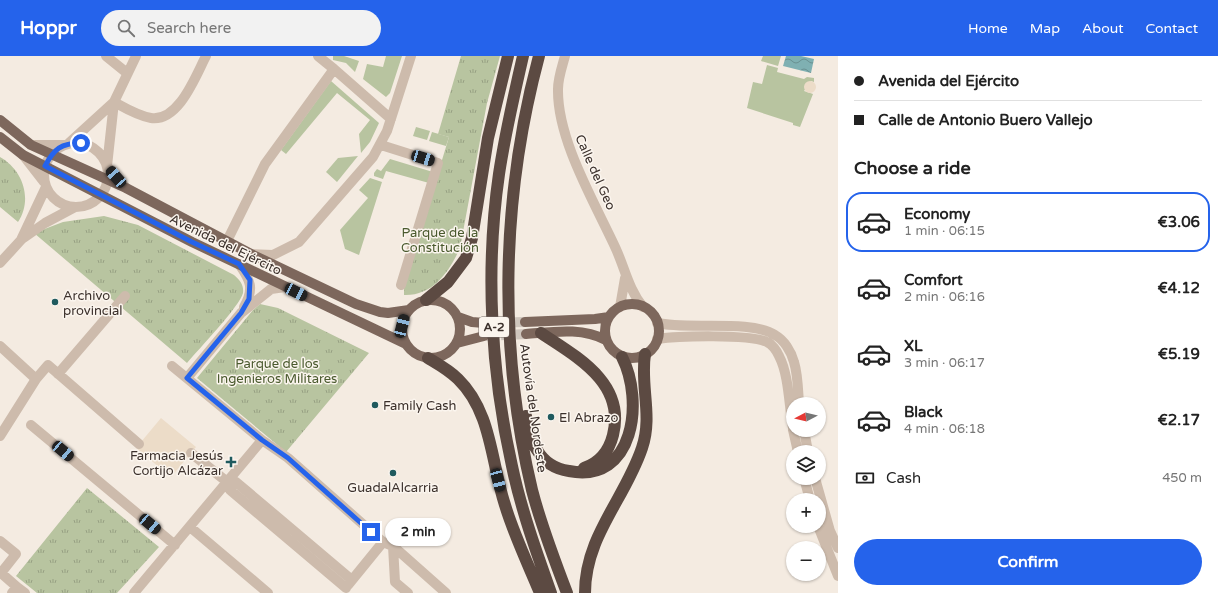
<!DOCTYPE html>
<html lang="en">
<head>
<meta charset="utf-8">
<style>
	body { margin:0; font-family:"Varela Round",sans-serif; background:#f2f2f2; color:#222; height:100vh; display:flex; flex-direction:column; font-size:15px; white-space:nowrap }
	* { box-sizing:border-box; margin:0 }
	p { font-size:13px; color:#767676 }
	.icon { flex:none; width:22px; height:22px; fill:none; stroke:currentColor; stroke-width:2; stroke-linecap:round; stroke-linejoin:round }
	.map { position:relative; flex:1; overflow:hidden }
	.panel { display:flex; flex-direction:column; background:#fff; width:380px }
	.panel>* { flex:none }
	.banner { display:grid; align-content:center; height:88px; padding:0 16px; background:#fff }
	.needle { width:26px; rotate:263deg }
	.buttons { position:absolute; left:786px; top:341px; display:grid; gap:8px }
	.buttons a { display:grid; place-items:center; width:40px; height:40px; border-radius:50%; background:#fff; box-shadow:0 1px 3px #0004; font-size:20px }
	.end { position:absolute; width:18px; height:18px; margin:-9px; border:5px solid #2563eb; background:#fff; box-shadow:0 0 0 2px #fff }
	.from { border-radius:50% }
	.bubble { position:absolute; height:28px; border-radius:14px; background:#fff; box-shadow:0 1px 3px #0004; font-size:13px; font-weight:700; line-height:28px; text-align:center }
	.car { position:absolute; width:12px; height:24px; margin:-12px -6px; border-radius:5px; box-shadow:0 0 3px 1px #0007; background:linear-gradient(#222 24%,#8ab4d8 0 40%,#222 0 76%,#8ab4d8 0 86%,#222 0) }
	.banner b { display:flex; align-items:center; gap:14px; height:38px; font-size:15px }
	.banner b+b { border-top:1px solid #e0e0e0 }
	.banner i { width:10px; height:10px; background:#222 }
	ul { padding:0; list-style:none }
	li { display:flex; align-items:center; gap:12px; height:60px; margin:0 8px 6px; padding:0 8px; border:2px solid transparent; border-radius:16px }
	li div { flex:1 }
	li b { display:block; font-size:15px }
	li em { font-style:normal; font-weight:700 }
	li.on { border-color:#2563eb }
	li>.icon { width:36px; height:36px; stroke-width:1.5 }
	h2 { padding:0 16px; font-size:18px; line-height:48px }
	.pay { display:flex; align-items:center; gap:10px; height:44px; padding:0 16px; font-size:15px }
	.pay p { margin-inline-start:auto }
	.primary-button { display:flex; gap:8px; margin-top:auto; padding:8px 16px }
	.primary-button a { flex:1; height:46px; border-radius:24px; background:#2563eb; color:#fff; font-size:16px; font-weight:700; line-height:46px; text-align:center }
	header { display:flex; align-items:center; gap:24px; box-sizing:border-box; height:56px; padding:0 20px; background:#2563eb; color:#fff }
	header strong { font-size:19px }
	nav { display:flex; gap:22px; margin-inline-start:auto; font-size:14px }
	.search { width:280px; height:36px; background:#f2f2f2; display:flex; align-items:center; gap:10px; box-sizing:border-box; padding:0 14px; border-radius:22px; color:#767676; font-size:15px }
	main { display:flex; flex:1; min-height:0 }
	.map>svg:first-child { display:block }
	.green { fill:#b8c4a0 }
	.park { fill:url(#park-tufts) }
	.plaza { fill:#ecdcc8 }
	.water { fill:url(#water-waves) }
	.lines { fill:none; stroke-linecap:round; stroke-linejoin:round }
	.major-tunnel { stroke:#cfc6bd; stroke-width:10; stroke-dasharray:10 5; stroke-linecap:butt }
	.minor { stroke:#cdbbac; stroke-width:10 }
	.major { stroke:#7d675c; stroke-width:10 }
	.highway { stroke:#5c4a42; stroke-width:12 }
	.route { stroke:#2563eb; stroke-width:5 }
	.poi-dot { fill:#1f5a5e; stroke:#fbf5ee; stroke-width:1.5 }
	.labels { text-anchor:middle; stroke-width:3; stroke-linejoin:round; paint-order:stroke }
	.shield { fill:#fbf5ee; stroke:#756b66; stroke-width:1 }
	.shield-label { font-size:12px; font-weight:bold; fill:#3b302b }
	.street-label { font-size:13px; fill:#3b302b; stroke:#fbf5ee }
	.park-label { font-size:13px; fill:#4a5a2e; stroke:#fbf5ee }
	.poi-label { font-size:13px; fill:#3b302b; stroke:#fbf5ee; text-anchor:start }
</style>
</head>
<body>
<header>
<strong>Hoppr</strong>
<div class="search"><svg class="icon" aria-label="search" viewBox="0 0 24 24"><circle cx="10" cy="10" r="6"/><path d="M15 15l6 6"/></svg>Search here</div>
<nav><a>Home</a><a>Map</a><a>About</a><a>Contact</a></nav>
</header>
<main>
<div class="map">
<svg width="838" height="537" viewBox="0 0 838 537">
	<defs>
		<pattern id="park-tufts" width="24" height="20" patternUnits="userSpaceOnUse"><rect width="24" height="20" fill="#b8c4a0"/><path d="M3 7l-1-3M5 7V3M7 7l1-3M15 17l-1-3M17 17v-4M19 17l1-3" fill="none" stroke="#97a083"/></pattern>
		<pattern id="water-waves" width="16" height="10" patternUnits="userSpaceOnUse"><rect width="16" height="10" fill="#7fb0b2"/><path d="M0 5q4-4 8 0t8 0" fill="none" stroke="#699091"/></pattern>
	</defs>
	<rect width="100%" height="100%" fill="#f4ebe1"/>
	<path class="green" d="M333,0H344L359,5L355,16L346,7L333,4Z
		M386,0H402L390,37L386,41L363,23L367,8L383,11Z
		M763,0H781L778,10L761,5Z
		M767,9L778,12L777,16L804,23L807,21L814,22V26L811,25L804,35L813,38L800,71L793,69V67L747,52L753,26L762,28Z
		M331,25L379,67L370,86L361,97L359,78L370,64L337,37L286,98L281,94Z
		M416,71L430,75L427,84L413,80Z
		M432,76L449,81L446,90L429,85Z
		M358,100L337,126L326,116L338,102Z
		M390,103L433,116L429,127L386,115L383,123L374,120V117L377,113L381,115Z
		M370,122L382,126L359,199L345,193L340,174L368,142L359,134Z"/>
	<path class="park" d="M461,0H500L487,47L460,192C449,216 433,240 404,239V229L449,81L438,78Z
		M0,101C23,114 33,143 18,166L0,151Z
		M104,160L138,169L234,219C240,224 244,229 243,237C240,250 198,294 187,307L34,177L63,166Z
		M260,248L278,252L369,297L286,396L197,322L253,254Z
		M87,432L159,491L117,537H37L16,520Z"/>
	<path class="plaza" d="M804 31a6 6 0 1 1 12 0a6 6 0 1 1-12 0Z
		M161,362L196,391L171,421L136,392Z"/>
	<path class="water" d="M786,0H801L814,3L811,17L783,10Z"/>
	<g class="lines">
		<path class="major-tunnel" d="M485,267L525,266
			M486,280L526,278"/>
		<path class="minor" d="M106,0L127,17
			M565,0C562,11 558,22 558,33C557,84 595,147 616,193C625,213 629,234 643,251
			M334,13L391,63
			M114,46C125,52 138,60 151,62C179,66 196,19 206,0
			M69,87L114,46
			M44 119a32 32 0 1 1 64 0a32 32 0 1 1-64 0Z
			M31,89H64
			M381,89L438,107L401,229
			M23,99L44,126
			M107,110L114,46L136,0
			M107,110L126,132
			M22,183L45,167L75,151
			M227,185L265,108L334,13L318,0
			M251,198L273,199L299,186L373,101L387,75L411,0
			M0,207L21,184L46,131
			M239,208C250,224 255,232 244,251
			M620,251L625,222
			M657,267C689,274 750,263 775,279C784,284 791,295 794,306C798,319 798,334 799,348
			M657,283C678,280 749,278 767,286C772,288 777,295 779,300C789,319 789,350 793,372
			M0,290L36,323
			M172,310L262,384L288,402L383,486L393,490L395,526L408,537
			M58,318L125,240
			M187,322L241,257L271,233L285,231
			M31,369L175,489
			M793,374L798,396
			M804,374L808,396
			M0,380L36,323L48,309L139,388
			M191,397L231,429
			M804,422L810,444
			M815,422L830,475L838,492
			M818,470L838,520
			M190,471L268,537
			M0,485L16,498L1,517
			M393,490L446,537
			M0,516L17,531
			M348,529L383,486
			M346,532L230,434L236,426L352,524
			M12,537L17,531L25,537
			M134,537L262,384"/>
		<path class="major" d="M0,64L31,89L126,132L251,198L356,248L380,256L388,257L409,254
			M0,81L23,99L192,186L406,288
			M402 273a29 29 0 1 1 58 0a29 29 0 1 1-58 0Z
			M605 275a27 27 0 1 1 54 0a27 27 0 1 1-54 0Z
			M458,261L472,266L484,267
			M525,266L595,263L609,261
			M526,278C553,276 581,271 606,284
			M457,287L484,280"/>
		<path class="highway" d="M523,0C514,39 505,78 499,118C485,214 491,316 512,410C521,453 536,495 551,537
			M539,0C501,142 498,291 532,434C541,469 554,503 567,537
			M426,244L448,226L466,202L472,182L488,82L508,0
			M541,277C577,301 626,327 613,379C609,395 599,407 584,412
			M428,302C438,308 449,314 458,323C492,356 491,407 505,449C514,479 528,508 540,537
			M526,360C528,372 530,384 537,394C544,406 555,413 569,415C635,428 644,344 622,301
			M585,537C585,480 625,443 642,392C653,360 640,330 645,298"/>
	</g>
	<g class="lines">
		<path class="route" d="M81,87C61,87 54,93 45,110L192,186L239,208L250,224L249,243L241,257L187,322L262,384L288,402L371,476"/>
	</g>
	<g class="poi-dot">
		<circle cx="55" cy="246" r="4"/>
		<circle cx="375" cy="349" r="4"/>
		<circle cx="551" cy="361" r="4"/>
		<path d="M229 400h4v4h4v4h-4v4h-4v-4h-4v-4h4z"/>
		<circle cx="393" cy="417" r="4"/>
	</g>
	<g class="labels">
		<rect class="shield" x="479" y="261" width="30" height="20" rx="3"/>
		<g class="shield-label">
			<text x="494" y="275">A-2</text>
		</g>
		<g class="street-label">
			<text transform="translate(596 116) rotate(66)" y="5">Calle del Geo</text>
			<text transform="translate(226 188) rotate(26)" y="5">Avenida del Ejército</text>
			<text transform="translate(534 352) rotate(82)" y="5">Autovía del Nordeste</text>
		</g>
		<g class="park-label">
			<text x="440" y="181">Parque de la<tspan x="440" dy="15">Constitución</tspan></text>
			<text x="277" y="312">Parque de los<tspan x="277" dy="15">Ingenieros Militares</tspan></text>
		</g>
		<g class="poi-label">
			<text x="63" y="244">Archivo<tspan x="63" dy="15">provincial</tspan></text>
			<text x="383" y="354">Family Cash</text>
			<text x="559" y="366">El Abrazo</text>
			<text x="223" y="404" text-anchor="end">Farmacia Jesús<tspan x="223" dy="15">Cortijo Alcázar</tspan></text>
			<text x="393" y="436" text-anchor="middle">GuadalAlcarria</text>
		</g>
	</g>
</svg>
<div class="buttons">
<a><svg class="needle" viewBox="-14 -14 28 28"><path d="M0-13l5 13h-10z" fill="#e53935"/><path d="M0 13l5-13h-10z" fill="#767676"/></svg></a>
<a><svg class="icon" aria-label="layers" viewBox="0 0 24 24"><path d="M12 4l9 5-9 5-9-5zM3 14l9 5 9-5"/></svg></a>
<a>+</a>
<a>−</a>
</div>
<i class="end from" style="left:81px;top:87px"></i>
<i class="end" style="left:371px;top:476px"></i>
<div class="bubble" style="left:385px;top:462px;width:66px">2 min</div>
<i class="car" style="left:423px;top:102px;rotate:107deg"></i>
<i class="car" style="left:116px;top:121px;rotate:319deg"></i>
<i class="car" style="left:296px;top:236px;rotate:116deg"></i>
<i class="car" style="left:402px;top:270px;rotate:14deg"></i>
<i class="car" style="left:63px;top:395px;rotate:130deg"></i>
<i class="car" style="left:498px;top:424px;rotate:165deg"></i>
<i class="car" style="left:150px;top:468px;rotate:130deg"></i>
</div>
<section class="panel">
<div class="banner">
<b><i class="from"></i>Avenida del Ejército</b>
<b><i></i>Calle de Antonio Buero Vallejo</b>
</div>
<h2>Choose a ride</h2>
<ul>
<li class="on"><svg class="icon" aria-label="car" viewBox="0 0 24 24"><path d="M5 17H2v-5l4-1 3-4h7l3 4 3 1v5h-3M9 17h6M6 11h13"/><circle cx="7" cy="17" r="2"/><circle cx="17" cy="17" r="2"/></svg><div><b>Economy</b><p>1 min · 06:15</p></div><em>€3.06</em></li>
<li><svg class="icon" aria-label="car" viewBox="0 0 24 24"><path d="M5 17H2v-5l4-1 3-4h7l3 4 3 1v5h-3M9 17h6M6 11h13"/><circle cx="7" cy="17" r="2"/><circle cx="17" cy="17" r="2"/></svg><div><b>Comfort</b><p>2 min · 06:16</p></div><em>€4.12</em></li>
<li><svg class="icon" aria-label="car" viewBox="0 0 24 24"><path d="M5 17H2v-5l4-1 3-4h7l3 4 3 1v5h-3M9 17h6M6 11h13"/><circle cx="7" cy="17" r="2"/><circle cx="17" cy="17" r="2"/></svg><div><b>XL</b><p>3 min · 06:17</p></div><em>€5.19</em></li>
<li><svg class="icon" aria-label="car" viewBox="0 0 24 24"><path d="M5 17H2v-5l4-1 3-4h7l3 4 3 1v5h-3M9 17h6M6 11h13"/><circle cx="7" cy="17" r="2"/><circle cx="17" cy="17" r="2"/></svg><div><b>Black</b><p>4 min · 06:18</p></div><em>€2.17</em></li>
</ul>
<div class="pay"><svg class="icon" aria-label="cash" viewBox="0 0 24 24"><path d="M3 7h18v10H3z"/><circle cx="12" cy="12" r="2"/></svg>Cash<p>450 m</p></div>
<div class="primary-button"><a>Confirm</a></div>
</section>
</main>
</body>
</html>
